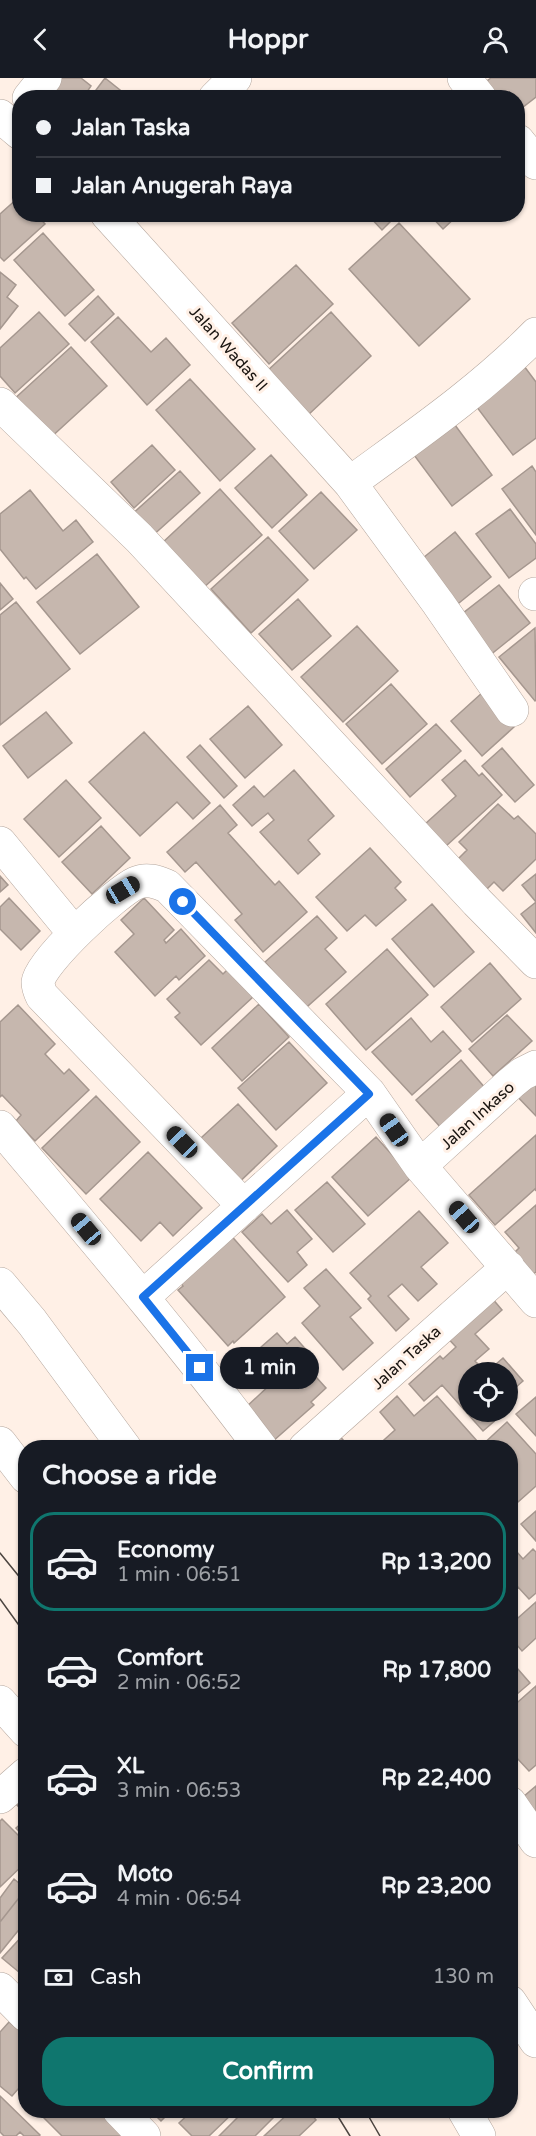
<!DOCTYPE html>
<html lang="en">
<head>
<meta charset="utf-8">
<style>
	body { margin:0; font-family:"Varela Round",sans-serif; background:#20242c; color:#f1f3f6; height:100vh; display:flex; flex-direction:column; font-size:22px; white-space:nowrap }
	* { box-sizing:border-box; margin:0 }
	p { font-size:20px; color:#9ea1a6 }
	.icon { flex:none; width:33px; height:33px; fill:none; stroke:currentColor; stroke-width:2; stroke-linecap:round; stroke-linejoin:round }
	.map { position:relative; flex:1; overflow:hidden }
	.drawer { position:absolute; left:18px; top:1362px; width:500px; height:678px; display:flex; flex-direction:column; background:#171b24; border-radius:24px; box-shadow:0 2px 4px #0004 }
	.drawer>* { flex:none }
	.hud { position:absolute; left:12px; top:12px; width:513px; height:132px; border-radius:24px; box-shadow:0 2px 4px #0004; display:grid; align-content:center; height:132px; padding:0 24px; background:#171b24 }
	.tools { position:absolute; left:458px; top:1284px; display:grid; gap:12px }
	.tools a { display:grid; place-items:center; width:60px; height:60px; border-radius:50%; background:#171b24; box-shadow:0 2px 4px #0004; font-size:30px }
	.end { position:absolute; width:27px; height:27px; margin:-14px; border:8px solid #1a73e8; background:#fff; box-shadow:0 0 0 3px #fff }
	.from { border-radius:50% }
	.bubble { position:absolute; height:42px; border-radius:21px; background:#171b24; box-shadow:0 2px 4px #0004; font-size:20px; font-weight:800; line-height:42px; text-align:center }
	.car { position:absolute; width:18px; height:36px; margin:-18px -9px; border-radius:8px; box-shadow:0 0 4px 2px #0007; background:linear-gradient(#222 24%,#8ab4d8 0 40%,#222 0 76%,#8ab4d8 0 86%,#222 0) }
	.hud b { display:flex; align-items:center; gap:21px; height:57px; font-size:22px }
	.hud b+b { border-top:2px solid #363941 }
	.hud i { width:15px; height:15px; background:#f1f3f6 }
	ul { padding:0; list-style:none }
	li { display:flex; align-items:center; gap:18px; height:99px; margin:0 12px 9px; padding:0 12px; border:3px solid transparent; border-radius:24px }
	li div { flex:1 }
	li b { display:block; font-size:22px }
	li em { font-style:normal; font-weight:800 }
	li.selected { border-color:#0f766e }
	li>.icon { width:54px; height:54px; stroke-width:1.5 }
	h2 { padding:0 24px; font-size:27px; line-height:72px }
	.pay { display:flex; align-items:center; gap:15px; height:66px; padding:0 24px; font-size:22px }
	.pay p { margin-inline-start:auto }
	.action { display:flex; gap:12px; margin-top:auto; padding:12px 24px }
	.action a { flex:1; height:69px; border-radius:24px; background:#0f766e; color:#fff; font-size:24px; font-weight:800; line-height:69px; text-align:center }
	header { display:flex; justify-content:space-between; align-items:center; height:78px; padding:0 24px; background:#171b24; font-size:27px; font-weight:800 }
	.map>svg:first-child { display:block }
	.building { fill:#c6b7ae; stroke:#a5978f; stroke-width:1.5 }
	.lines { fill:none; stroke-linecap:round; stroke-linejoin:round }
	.minor-casing { stroke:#b4a69d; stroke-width:34 }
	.tertiary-casing { stroke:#b4a69d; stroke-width:34 }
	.motorway-casing { stroke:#b4a69d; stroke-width:34 }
	.minor { stroke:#fff; stroke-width:33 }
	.tertiary { stroke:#fff; stroke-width:33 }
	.motorway { stroke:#fff; stroke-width:33 }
	.tram { stroke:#4c4540; stroke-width:1.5 }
	.route { stroke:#1a73e8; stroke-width:8 }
	.labels { text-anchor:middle; stroke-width:6; stroke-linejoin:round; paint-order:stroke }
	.street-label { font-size:16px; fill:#18130f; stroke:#fff0e6 }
</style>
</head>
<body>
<header><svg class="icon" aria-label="back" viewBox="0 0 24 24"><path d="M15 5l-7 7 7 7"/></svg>Hoppr<svg class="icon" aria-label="person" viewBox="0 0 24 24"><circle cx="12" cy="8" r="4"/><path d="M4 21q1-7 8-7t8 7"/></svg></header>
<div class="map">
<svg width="536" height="2058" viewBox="0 0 536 2058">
	<rect width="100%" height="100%" fill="#fff0e6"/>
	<path class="building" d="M48,0H81L91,8L83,20H34Z
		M105,0L130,20H90Z
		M491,0H536V19L518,33V20H495L484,5Z
		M19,119L20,136H36L45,146L4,183L0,179V136Z
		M367,136H398L382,152Z
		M429,136H459L443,151Z
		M399,145L470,221L419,268L349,191Z
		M43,155L94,212L65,238L14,182Z
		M296,187L333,226L269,286L232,245Z
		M0,194L16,207L7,219L18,228L0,251Z
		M98,218L114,236L85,263L69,246Z
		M39,234L69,266L15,315L0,298V270Z
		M331,234L371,278L307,338L266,294Z
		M118,239L151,274L166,260L190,287L147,327L91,264Z
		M71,269L107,308L48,362L12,323Z
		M524,288L536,304V360L513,377L473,324Z
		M190,301L255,371L220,403L156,332Z
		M452,343L492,397L452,428L411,373Z
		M152,367L175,392L134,430L111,404Z
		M271,377L307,417L272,450L235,410Z
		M532,388L536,394V457L502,411Z
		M180,393L200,415L150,460L130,438Z
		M220,411L262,457L202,511L161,466Z
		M30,412L63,453L76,442L93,464L36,511L26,499L24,501L0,471V436Z
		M321,414L357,452L314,491L279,453Z
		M510,431L536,466V480L509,500L476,456Z
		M455,454L491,499L454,529L418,484Z
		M268,459L308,502L251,555L211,511Z
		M97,476L139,529L80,576L37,524Z
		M0,505L13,521L0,532Z
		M499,507L530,545L489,578L458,539Z
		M298,521L331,558L292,592L259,556Z
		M16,524L70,591L0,647V537Z
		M357,548L398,593L343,644L301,599Z
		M535,550L536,622L535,623L499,579Z
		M391,606L427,646L382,686L346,646Z
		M483,614L514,649L482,678L451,643Z
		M248,628L282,667L245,700L210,661Z
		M46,634L72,665L28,700L3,668Z
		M436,646L461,673L410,719L386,691Z
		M144,654L210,725L193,741L177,724L140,758L89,704Z
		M200,667L237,708L224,720L187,679Z
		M502,670L534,707L515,724L482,688Z
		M465,682L479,698L482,695L502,717L445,769L425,746L456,718L442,702Z
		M294,692L334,738L308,762L320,776L298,796L260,754L274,742L268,735L252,748L233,727L254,708L264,719Z
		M66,702L101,740L59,779L24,741Z
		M498,726L514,741L518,738L536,756V781L503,813L494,804L483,815L454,785L467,772L459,764Z
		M220,727L237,747L228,755L275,807L279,803L307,834L263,874L235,842L242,836L196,784L185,794L167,774Z
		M101,748L130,780L92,816L62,784Z
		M370,770L401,804L395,810L406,822L376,848L365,837L347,853L316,819Z
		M536,796V855L521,836L536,824L522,807Z
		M0,798L8,807L0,814Z
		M9,820L40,853L21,872L0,851V829Z
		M144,820L174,852L164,862L166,865L181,851L205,878L179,902L176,898L155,918L115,874L134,856L121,842Z
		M432,826L474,874L434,909L392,861Z
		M317,838L337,860L325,871L346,894L300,935L276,897L265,884Z
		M387,871L428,917L366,972L326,926Z
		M209,882L223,896L228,891L253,919L201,967L175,939L180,935L167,921Z
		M490,885L521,921L472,964L441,929Z
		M259,926L289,959L242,1003L212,970Z
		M18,927L55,966L45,976L64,996L69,991L89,1012L35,1063L16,1043L21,1037L2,1017L0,1019V944Z
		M507,937L532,963L493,998L469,971Z
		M411,940L431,964L443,953L461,973L412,1017L372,974Z
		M289,964L327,1005L276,1052L238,1010Z
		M461,982L486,1011L442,1051L416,1022Z
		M536,998V1038L514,1015Z
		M96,1018L140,1064L86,1116L42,1070Z
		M238,1026L277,1068L230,1113L190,1070Z
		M536,1057V1113L535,1111L495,1147L469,1117Z
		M376,1059L412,1099L368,1138L332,1099Z
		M148,1074L202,1130L173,1158L160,1144L141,1163L100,1121Z
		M327,1104L365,1146L333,1174L295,1132Z
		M536,1127V1194L533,1196L514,1175L519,1170L505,1154Z
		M287,1132L312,1161L297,1174L307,1187L288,1204L242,1154L262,1136L271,1146Z
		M419,1133L448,1165L421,1189L437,1206L418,1223L402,1206L388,1218L409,1241L396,1253L368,1221L371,1218L350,1195Z
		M228,1154L285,1219L234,1265L233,1263L228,1268L178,1212L183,1208L177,1200Z
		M326,1191L361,1230L350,1239L373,1265L343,1292L302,1245L320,1228L304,1210Z
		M491,1219L502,1232L475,1256L489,1271L475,1283L486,1294H468V1334H505L483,1353L442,1307L424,1323L409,1306L440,1278L443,1281L456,1269L444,1256Z
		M277,1255L287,1266L295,1259L315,1282L307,1289L326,1310L311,1324L314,1327L272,1364L243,1332L274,1303L251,1278Z
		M503,1280L523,1303L507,1317V1294H487Z
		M397,1318L414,1338L437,1318L478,1364L472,1370H375L395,1352L380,1334Z
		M536,1319V1358L516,1336Z
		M507,1344L536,1376V1408L518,1424L510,1415V1370H479Z
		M337,1355L350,1370H322Z
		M536,1433V1463L521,1446Z
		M510,1466L523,1481L533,1471L536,1474V1515L529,1521L518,1509L512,1515L510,1513Z
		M536,1524V1560L522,1573L510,1559V1547Z
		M510,1582L530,1605L510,1622Z
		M536,1608V1687L529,1693L516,1679L510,1684V1631Z
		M26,1703V1737L9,1718Z
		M536,1708V1747L517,1724Z
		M2,1741L26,1765V1784L0,1809V1743Z
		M25,1742L26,1743V1761L16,1750Z
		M14,1801L26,1811L0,1844V1820Z
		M26,1811V1843L0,1875V1844Z
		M26,1854V1900L2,1880Z
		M9,1944L26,1958V2002L12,2018L0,2008V1954Z
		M0,2018L40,2057L39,2058H24L20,2054L16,2058H4L0,2054Z
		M36,2032H112L132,2058H62Z
		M150,2032H172L161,2043Z
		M193,2032H236L209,2058H192L179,2045Z
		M245,2032H281L255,2058H219Z
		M292,2032H308L316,2042L299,2058H264Z"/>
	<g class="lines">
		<defs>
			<path id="minor" d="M464,0L480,20
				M29,20L45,0
				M215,20L235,0
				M0,38L20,55
				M518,63L536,85
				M107,136L350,405L438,525L512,632
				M0,326L139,460L477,824L536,884
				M350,405C414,358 480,313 536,256
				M535,516H536
				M0,765L74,855
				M420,1088L511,1005L522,996L536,989
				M244,1128L42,918C40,914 38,909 38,904C40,884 116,814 136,805C147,800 157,804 167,808L369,1015L420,1088L536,1223
				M143,1219L369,1015
				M305,1370L508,1189
				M0,1624L26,1653
				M0,1719L26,1696
				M0,1911L26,1937
				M119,2032L144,2058"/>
			<path id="tertiary" d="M0,1049C89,1155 178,1259 261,1370
				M510,1725L536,1763"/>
			<path id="motorway" d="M0,1206L32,1244L125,1370
				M0,1365L26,1399
				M510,1924L536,1963
				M464,2032L479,2058"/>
		</defs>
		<use href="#minor" class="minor-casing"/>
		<use href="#tertiary" class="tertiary-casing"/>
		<use href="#motorway" class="motorway-casing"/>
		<use href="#minor" class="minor"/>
		<use href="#tertiary" class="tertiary"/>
		<use href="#motorway" class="motorway"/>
		<path class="tram" d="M0,1475L26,1507
			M0,1521L26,1557
			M334,2032L350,2058
			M365,2032L380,2058"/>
	</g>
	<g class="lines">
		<path class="route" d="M183,824L369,1016L143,1219L200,1290"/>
	</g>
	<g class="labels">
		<g class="street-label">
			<text transform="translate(229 270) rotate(48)" y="6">Jalan Wadas II</text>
			<text transform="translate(477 1037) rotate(-42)" y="6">Jalan Inkaso</text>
			<text transform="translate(406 1279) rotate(-42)" y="6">Jalan Taska</text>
		</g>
	</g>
</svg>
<div class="tools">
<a><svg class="icon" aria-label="locate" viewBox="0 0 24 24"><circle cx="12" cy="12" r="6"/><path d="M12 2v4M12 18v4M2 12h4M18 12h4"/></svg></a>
</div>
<i class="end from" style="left:183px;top:824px"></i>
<i class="end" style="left:200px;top:1290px"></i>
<div class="bubble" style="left:220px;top:1269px;width:99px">1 min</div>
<i class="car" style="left:123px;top:812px;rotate:59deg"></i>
<i class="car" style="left:394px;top:1052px;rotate:325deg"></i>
<i class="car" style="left:182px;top:1064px;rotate:316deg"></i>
<i class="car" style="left:464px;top:1139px;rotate:319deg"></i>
<i class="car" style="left:86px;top:1151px;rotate:320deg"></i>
<div class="hud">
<b><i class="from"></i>Jalan Taska</b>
<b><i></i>Jalan Anugerah Raya</b>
</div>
<section class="drawer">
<h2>Choose a ride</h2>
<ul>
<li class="selected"><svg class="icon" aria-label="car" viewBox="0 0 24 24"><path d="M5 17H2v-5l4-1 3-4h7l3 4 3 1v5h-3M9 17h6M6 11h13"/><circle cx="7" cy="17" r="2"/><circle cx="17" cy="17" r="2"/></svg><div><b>Economy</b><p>1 min · 06:51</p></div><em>Rp 13,200</em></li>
<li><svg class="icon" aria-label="car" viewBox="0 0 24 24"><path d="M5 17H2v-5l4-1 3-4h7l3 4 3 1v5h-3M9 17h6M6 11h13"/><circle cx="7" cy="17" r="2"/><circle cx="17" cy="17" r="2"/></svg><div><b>Comfort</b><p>2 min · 06:52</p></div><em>Rp 17,800</em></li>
<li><svg class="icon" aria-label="car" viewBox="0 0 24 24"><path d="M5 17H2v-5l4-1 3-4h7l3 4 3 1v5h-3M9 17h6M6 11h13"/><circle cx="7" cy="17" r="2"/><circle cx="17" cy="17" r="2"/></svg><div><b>XL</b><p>3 min · 06:53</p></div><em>Rp 22,400</em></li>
<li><svg class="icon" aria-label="car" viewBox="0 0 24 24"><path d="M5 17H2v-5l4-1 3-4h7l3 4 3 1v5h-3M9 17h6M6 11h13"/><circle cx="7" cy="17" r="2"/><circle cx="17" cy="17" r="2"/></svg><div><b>Moto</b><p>4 min · 06:54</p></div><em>Rp 23,200</em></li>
</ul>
<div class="pay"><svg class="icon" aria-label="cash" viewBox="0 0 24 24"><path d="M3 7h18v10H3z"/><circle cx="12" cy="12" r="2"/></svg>Cash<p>130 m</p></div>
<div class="action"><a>Confirm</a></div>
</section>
</div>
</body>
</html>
